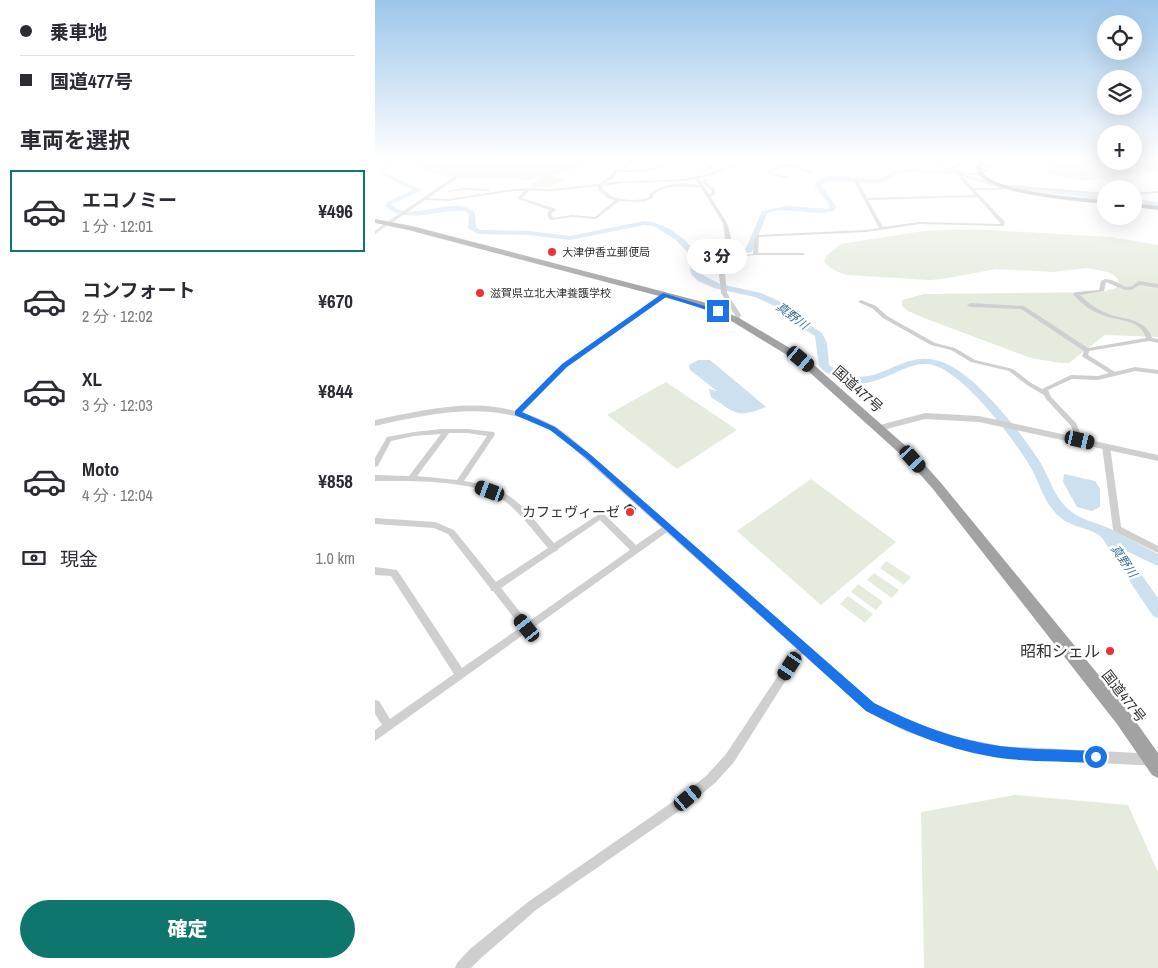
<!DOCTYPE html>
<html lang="ja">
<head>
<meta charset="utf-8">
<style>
	body { margin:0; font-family:"Archivo Narrow","Noto Sans JP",sans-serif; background:#f7f7f7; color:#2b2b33; height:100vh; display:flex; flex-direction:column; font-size:19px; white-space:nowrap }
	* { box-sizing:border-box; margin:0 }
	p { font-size:16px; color:#7c7c81 }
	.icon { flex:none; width:28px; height:28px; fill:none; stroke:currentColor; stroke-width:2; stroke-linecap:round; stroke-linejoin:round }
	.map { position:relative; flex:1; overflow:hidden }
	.side { display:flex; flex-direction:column; background:#fff; width:375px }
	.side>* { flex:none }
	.guide { display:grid; align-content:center; height:110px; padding:0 20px; background:#fff }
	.tools { position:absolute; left:722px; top:15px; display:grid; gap:10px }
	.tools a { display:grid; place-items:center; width:45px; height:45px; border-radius:50%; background:#fff; box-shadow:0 5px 20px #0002; font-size:25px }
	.end { position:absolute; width:22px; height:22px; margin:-11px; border:6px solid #1a73e8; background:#fff; box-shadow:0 0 0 2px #fff }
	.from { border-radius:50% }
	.bubble { position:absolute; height:35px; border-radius:18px; background:#fff; box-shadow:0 5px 20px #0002; font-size:16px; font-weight:800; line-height:35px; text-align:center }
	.car { position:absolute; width:15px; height:30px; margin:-15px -8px; border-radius:6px; box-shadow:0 0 4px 1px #0007; background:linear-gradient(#222 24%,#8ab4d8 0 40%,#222 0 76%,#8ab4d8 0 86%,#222 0) }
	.guide b { display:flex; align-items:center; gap:18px; height:48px; font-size:19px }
	.guide b+b { border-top:1px solid #e1e1e2 }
	.guide i { width:12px; height:12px; background:#2b2b33 }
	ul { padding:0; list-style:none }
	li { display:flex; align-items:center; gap:15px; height:82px; margin:0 10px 8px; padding:0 10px; border:2px solid transparent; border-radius:0px }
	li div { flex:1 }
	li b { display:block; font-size:19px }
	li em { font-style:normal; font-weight:800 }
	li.active { border-color:#0f766e }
	li>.icon { width:45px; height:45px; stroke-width:1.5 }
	h2 { padding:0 20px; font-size:22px; line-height:60px }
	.pay { display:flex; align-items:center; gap:12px; height:55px; padding:0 20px; font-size:19px }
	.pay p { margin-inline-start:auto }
	.action { display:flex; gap:10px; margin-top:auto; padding:10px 20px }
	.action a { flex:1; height:58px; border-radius:30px; background:#0f766e; color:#fff; font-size:20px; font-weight:800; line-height:58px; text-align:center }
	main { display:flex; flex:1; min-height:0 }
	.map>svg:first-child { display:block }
	.green { fill:#e5ecde }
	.water { fill:#cde0ef }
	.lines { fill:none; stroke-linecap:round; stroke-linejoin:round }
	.stream { stroke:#cde0ef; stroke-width:1 }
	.river { fill:#cde0ef; fill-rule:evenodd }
	.minor { fill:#cfcfcf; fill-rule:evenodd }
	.tertiary { fill:#cfcfcf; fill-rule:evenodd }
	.primary { fill:#aaa; fill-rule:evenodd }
	.trunk { fill:#a2a2a2; fill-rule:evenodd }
	.wall { fill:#8c8c8c }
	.shaded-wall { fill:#5e5e5e }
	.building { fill:#191919; stroke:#5e5e5e }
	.route { fill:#1a73e8 }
	.poi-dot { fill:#eb3238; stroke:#fff; stroke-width:2 }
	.labels { text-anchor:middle; stroke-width:5; stroke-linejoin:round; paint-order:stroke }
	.far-poi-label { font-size:11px; fill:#323232; stroke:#fff; text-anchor:start }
	.far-water-label { font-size:12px; font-style:italic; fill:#3c7199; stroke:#fff }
	.street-label { font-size:14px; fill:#323232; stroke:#fff }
	.poi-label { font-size:14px; fill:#323232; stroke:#fff; text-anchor:end }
	.near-poi-label { font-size:16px; fill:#323232; stroke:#fff; text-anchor:end }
</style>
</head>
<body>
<main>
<section class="side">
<div class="guide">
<b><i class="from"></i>乗車地</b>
<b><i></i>国道477号</b>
</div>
<h2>車両を選択</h2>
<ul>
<li class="active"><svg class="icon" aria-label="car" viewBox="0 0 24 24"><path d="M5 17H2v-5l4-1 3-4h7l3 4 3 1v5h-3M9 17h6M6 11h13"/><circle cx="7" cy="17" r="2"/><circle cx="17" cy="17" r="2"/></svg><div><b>エコノミー</b><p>1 分 · 12:01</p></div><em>¥496</em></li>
<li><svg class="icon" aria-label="car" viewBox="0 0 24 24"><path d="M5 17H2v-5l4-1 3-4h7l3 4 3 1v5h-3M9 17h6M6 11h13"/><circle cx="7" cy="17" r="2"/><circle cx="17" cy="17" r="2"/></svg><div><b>コンフォート</b><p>2 分 · 12:02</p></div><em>¥670</em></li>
<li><svg class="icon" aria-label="car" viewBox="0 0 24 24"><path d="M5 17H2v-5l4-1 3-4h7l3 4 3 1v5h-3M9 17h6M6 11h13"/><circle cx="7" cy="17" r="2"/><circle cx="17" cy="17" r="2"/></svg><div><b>XL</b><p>3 分 · 12:03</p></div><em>¥844</em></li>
<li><svg class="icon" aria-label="car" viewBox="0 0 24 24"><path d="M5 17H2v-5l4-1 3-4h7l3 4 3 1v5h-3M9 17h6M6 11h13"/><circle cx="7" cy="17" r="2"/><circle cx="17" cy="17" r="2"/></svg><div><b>Moto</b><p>4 分 · 12:04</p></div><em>¥858</em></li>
</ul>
<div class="pay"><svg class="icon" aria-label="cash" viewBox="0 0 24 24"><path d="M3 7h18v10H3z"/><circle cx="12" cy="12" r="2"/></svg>現金<p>1.0 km</p></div>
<div class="action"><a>確定</a></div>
</section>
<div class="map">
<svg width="783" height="968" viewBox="0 0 783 968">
	<rect width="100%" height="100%" fill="#fff"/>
	<path class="green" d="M43,161H171L169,163L184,161H227L177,176L191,179L175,187H154L165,178L153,180C118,176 67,185 38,163Z
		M687,161H783V170L711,181L674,174L672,167Z
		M597,229L736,237L783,245V337L730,335L694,363H685L656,358L549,318L533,311L527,306V300L549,294L726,292L741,288L744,281L740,276L733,272L711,268L678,272L621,269L567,279L554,280L473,275C463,272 455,270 449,261L452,255L466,244L548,231Z
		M291,382L362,430L302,469L232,415Z
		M436,479L521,542L446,605L362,531Z
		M511,561L536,577L529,585L505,568Z
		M499,573L524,590L517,598L492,580Z
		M483,584L508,602L501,610L476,592Z
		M473,596L498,614L490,623L465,604Z
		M640,795L753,805L783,872V968H549L546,812Z"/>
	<path class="water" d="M323,360H335L391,407C361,419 361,413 336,397L334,389L342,391L315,370L314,365Z
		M689,474L720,481L725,489V507L717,511L702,507L688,482Z"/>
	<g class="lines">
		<path class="stream" d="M579,172L590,169H607L616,161"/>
		<path class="river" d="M11,161H17L11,167V173L47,190L17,204C32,225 81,193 100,213L101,227L105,230L154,231L195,236L269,221C289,223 304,233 317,248L358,251L371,248L387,211L411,206L454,209L455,206L439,184C457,169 481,181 502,179C510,178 514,171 522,170C560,164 591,174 627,185L628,186L625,188L579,174L536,172L522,174L515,179L504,183L453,181L446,185L461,206L459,211C437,217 414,205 392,213L377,252L358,255L320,253L324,273L345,284L386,293L406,302L416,313L447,333L452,343L454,365C505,403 526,334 581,369C611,388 649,436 667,465C674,478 679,494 689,505C701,519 720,522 736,529C752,537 767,546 783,554V566L749,550L783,598V618L778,616C764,596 751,575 738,555C734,550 730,540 725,536C712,526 692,528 679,511C668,499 664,482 656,468C639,439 592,377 561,366C530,355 505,395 466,380C458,377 450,373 444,366L440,336L410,317L400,306L380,297L339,288L323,281L316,274L312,252L301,240L279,226L269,225L195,240L154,235L103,234L93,228L94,214L90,211C65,208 31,226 10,206L13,202L38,190L6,175L5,166Z
			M644,186L731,196V200L642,189V187Z
			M759,199L783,202V206L759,203Z"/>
		<path class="minor" d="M255,161H259L248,170H268L292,163L324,161L292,165L268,172H242L237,179L230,183C264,179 309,184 340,171L324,161H328L343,170L366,161H370L338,175L311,181L248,183L227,186V189L233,193L235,196C247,200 263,202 275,197L274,195C287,182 314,181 330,187L328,188C311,187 292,183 278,195V198L268,202L244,201L221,219L197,217L175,220L172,214L175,210L143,199V197L149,191H139L73,201L49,200L47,199L49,198L73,199L139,189L154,188L178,189L223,184L235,177L240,170H244ZM223,186L224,191L230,195L232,198L240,200L220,217L197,215L178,218L176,214L179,211H181V209L147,198L154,191H178Z
			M548,161H553L575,168L587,161H591L579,169L595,173L607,172L617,161H621C609,175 608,177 588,173L586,175L598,188H629L628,190H600L630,222L629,226L545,224L491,232L384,237L383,253H428L430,254L428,255H381L348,259L346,258L348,257L378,254L380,236L382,235L491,230L504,228L479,181L481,180L483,181L492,198L600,195L582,175L585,173ZM602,197L626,224L545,222L508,227L493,200Z
			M564,161H581L563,163Z
			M408,164L420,165L439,173L437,174L418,167L409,166L395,173L414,177V179L390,173Z
			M329,179H331V182L340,190V195L333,197V195L337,193V191L328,183Z
			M624,184L731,193V195L623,186Z
			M89,188L113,189L115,190L113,191L89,190L74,192L72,191Z
			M783,191V193L759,195V193Z
			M11,222L15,223L0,234V231Z
			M730,279L737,280L751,287L757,286L764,281L783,284V288L765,285L756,290H750L731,282L729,291L705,295C712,302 721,309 731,313C747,320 770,317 777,338L783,339V343L774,341L714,351L713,355L740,372L760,367L783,370V374L760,371L723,380L697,379L673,390L676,397L701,423L708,440L705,442L702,440L696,426L671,399L669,395L652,385L634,371L596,362L576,350L556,345L508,318L497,308L483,302L486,300L501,306L512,316L560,343L580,348L600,360L638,369L656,383L667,389L696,375L723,376L734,373L708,357L707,356L709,351L646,309L595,307L592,305L595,303L649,306L713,348L771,338C766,319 742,321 727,315C716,311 705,303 698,294L701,292L724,290L726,281Z
			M66,429H92L119,432L120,434L119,436L89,481C102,483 115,486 127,492C148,502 163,526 179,543L226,513L229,514L261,545L289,526H295L296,528L295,530L0,741V730L7,725L0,714V700L4,701L15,719L79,674L16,576L0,575V567L22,570L87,668L146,627L118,591H116L115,588L73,534L59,528L0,524V518L60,522L79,530L121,582L173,548C158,531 146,513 128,500C100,479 34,481 0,481V475L34,476L66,434L39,436L16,441L3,466L0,467V458L12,437L39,432ZM74,433H92L112,436L82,480L42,476ZM225,520L255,550L153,622L126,588L179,552L182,551L183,549Z
			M729,444H733L735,446L746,527L783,546V553L739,531L738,529L727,446Z
			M427,643L430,644L432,647L430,650L359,762L340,783L317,802L161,910L105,959L96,968H80L82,963L95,949L153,902L309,794L332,775L351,754L424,644Z"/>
		<path class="tertiary" d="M80,176L84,177L15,224L11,223Z
			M322,177L324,178L352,223L356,237L350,274L352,293L366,315L363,321L358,320L360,315L346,293L344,274L350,237L348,223L320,178Z
			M288,294L293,295L192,366L147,413C164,417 180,425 194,436L499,703L534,721L583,737L625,746L783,754V766L625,758L583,749L532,732L491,711L210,459C199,449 188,438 175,430C121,399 57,413 0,426V420C44,411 95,398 140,411L188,364Z
			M550,413L604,416L783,455V461L604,422L550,419L504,431L500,428L501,426Z"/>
		<path class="primary" d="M605,161H611L606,167C607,169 607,172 609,174C625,192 706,198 731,200V204C702,201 628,196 606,177C603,175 602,170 600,167Z
			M759,203L783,206V210L759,207Z"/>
		<path class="trunk" d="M0,219L37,226L328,302L364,318L430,357L542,456L566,483L754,712L783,753V778L777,775L742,724L558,489L534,462L422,361L358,322L322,306L33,230L0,223Z"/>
	</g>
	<path class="wall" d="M249,508L261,512L255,516L250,511Z"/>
	<path class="shaded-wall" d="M261,509V512L255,516V513Z"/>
	<path class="building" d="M255,504L261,509L255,513L249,508Z"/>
	<linearGradient id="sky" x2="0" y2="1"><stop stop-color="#9dc6eb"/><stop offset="0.54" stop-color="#fff"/><stop offset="1" stop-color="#fff" stop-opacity="0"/></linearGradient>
	<rect width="783" height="296" fill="url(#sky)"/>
	<path class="route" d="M288,293L346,311L341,313L291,297L192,367L147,412L180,427L216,455L499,703C538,723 580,740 625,746C656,750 689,749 721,751L725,752L727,757L725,761L721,763C689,761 656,762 625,758C577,751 533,733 491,711L211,458L175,430L140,415V411L187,364Z"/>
	<g class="poi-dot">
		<circle cx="177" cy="252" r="5"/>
		<circle cx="105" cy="293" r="5"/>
		<circle cx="255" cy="512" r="5"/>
		<circle cx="735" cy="651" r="5"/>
	</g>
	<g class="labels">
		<g class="far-poi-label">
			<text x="187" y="256">大津伊香立郵便局</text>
			<text x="115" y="297">滋賀県立北大津養護学校</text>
		</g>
		<g class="far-water-label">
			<text transform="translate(417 316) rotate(37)" y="4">真野川</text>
			<text transform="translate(749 561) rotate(56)" y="4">真野川</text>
		</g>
		<g class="street-label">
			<text transform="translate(483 389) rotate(42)" y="5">国道477号</text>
			<text transform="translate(749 696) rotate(52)" y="5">国道477号</text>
		</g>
		<g class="poi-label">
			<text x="245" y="517">カフェヴィーゼ</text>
		</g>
		<g class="near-poi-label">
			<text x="725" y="657">昭和シェル</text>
		</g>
	</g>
</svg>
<div class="tools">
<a><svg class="icon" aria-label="locate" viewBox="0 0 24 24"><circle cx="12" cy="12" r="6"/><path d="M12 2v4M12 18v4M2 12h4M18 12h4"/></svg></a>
<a><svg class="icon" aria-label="layers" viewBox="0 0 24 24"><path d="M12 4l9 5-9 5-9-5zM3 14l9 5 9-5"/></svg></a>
<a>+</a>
<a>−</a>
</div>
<i class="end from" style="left:721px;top:757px"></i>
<i class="end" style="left:343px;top:311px"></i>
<div class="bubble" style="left:312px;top:239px;width:60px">3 分</div>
<i class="car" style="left:426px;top:359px;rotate:130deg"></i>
<i class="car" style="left:705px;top:440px;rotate:103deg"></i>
<i class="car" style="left:538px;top:459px;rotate:138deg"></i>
<i class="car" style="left:115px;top:491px;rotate:290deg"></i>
<i class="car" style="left:152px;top:628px;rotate:321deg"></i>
<i class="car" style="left:415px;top:666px;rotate:213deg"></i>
<i class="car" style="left:313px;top:798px;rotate:50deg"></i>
</div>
</main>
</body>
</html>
